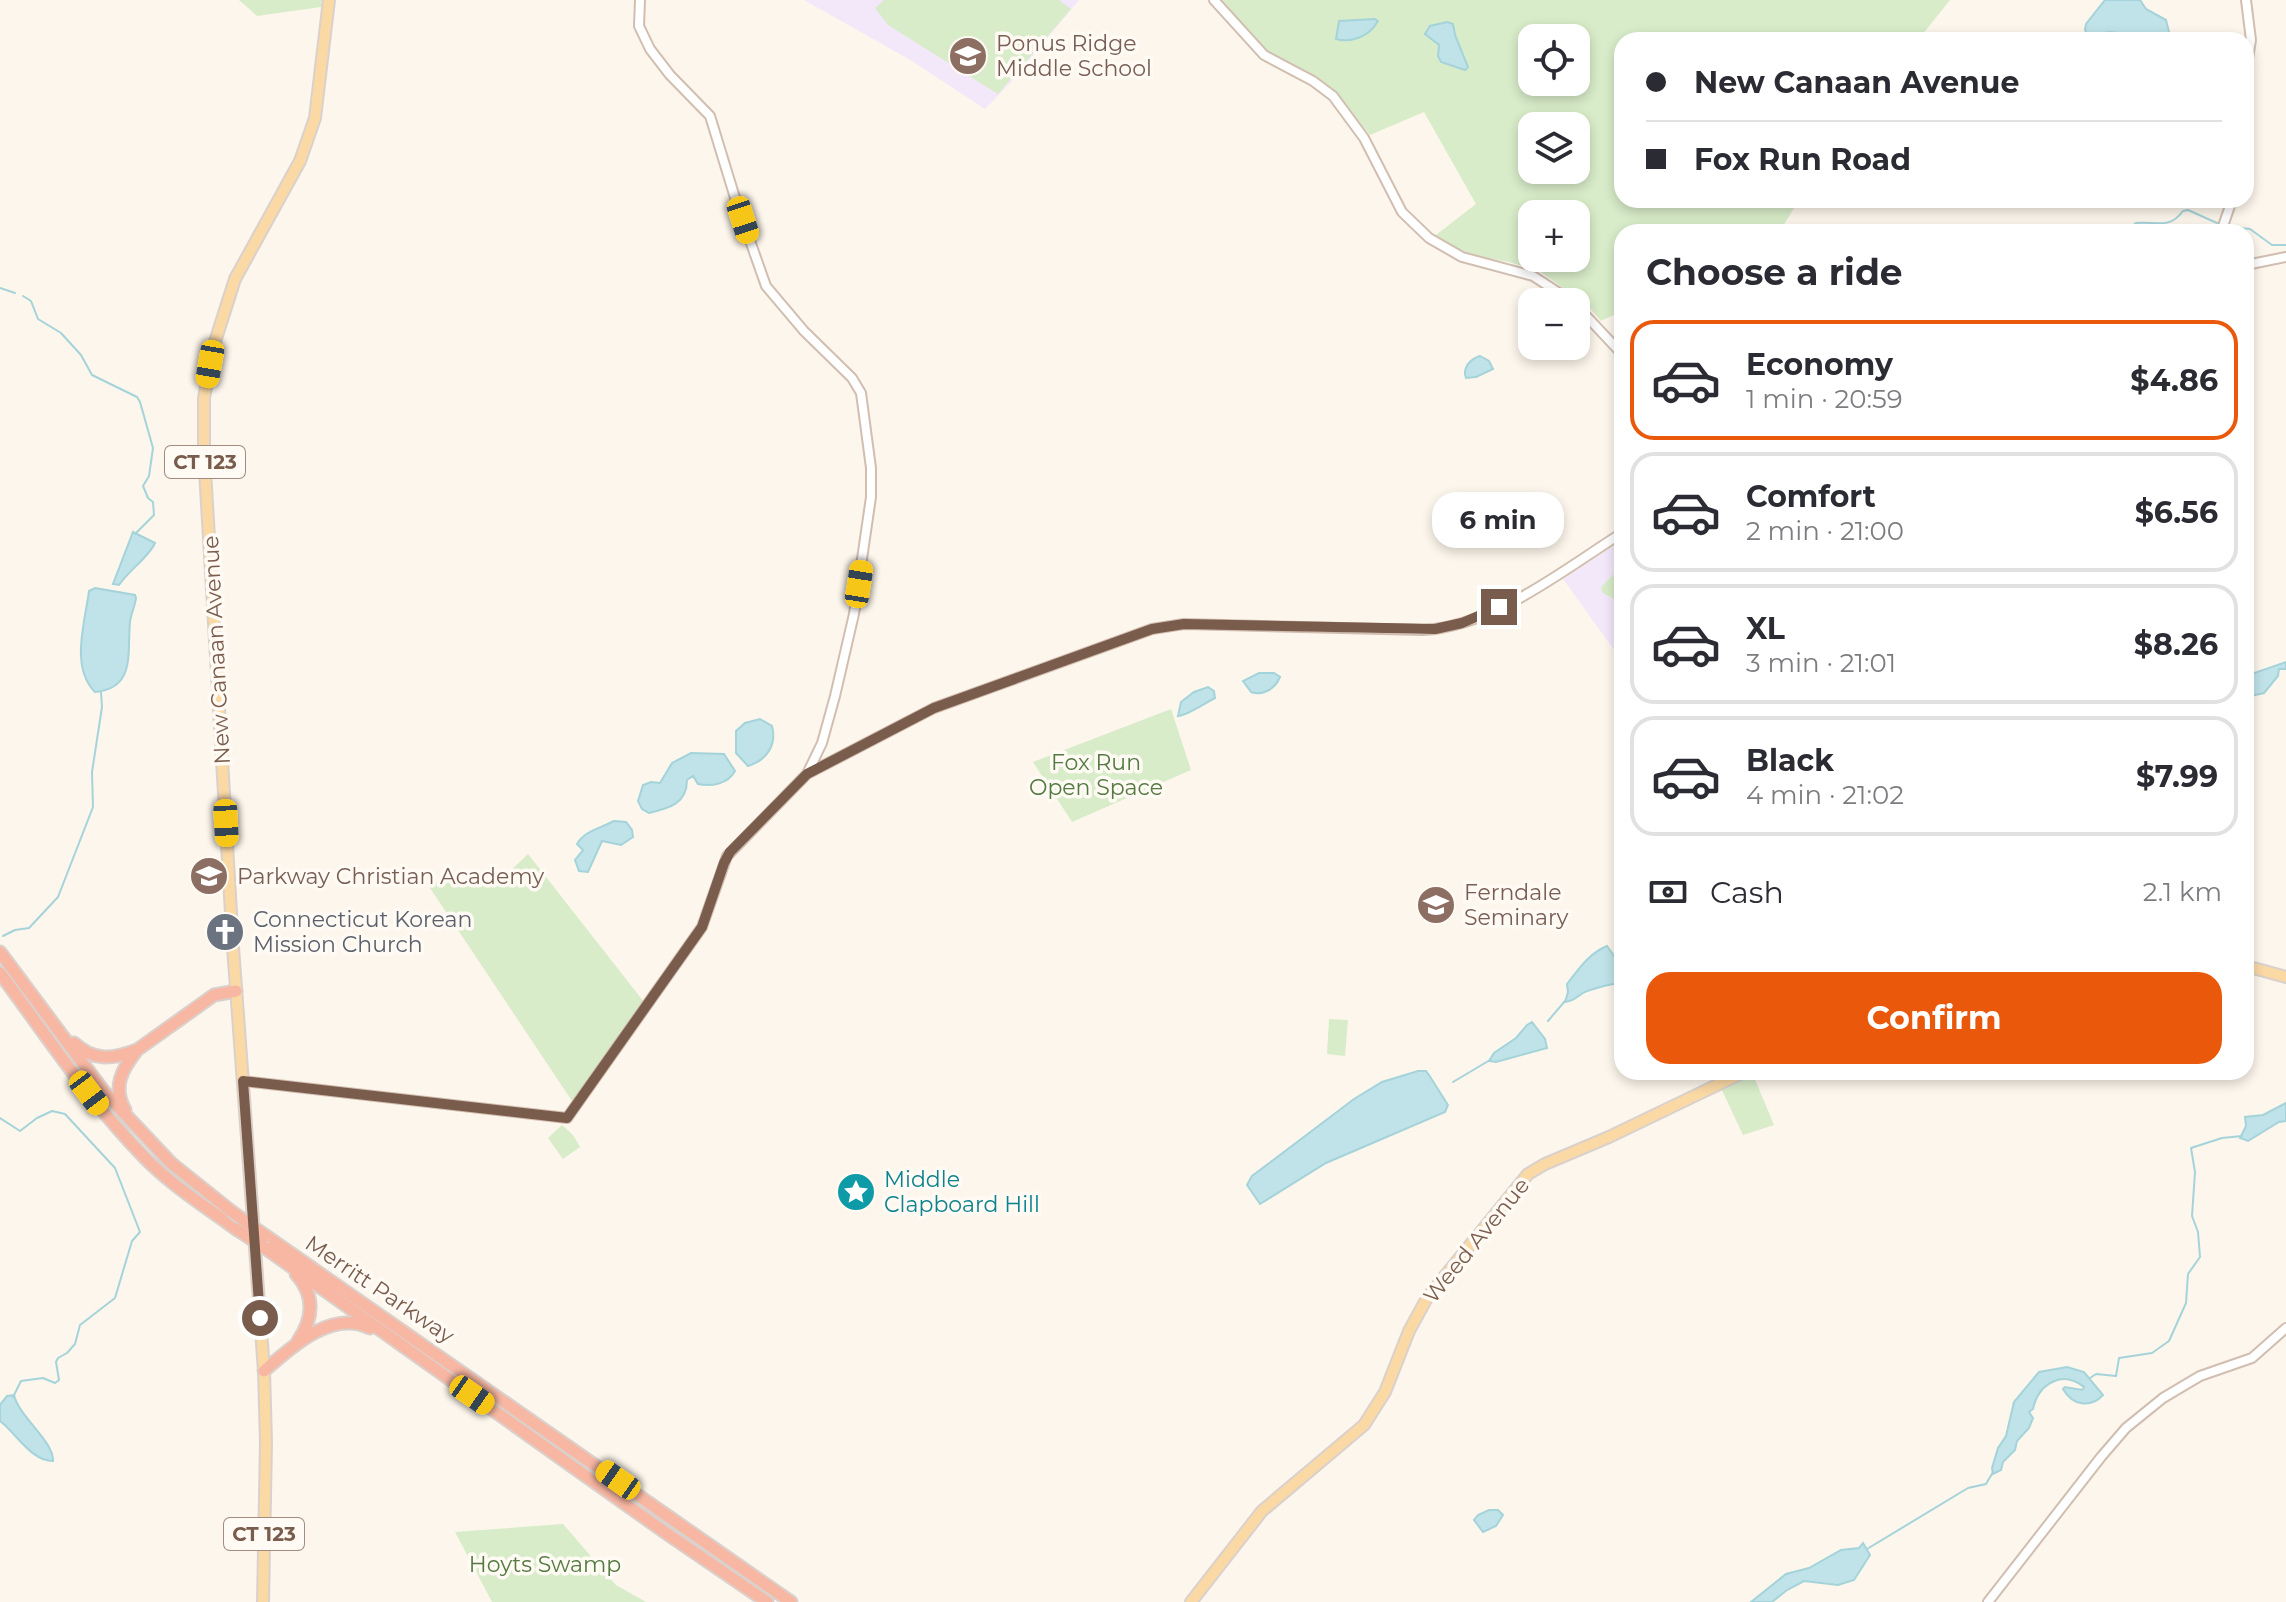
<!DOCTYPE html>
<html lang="en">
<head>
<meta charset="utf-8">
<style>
	body { margin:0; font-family:Montserrat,sans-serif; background:#f7f7f7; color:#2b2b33; height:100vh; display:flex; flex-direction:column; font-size:30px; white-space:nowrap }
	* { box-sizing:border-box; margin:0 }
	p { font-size:26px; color:#7c7c81 }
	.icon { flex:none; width:44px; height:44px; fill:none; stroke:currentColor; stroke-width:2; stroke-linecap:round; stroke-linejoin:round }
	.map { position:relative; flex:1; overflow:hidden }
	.drawer { position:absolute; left:1614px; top:224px; width:640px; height:856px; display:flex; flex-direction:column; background:#fff; border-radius:24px; box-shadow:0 4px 12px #0003 }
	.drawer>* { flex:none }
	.banner { position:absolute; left:1614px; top:32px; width:640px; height:176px; border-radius:24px; box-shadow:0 4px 12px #0003; display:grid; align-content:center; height:176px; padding:0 32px; background:#fff }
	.fabs { position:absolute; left:1518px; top:24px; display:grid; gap:16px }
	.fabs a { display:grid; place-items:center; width:72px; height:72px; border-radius:16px; background:#fff; box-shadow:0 4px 12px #0003; font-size:40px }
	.end { position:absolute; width:36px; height:36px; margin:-18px; border:10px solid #7a5c4d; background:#fff; box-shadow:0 0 0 4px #fff }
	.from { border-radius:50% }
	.bubble { position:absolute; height:56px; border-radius:24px; background:#fff; box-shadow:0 4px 12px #0003; font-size:26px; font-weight:700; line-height:56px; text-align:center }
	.car { position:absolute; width:24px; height:48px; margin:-24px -12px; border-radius:10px; box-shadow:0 0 6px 2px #0007; background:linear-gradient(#f5c518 24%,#345 0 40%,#f5c518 0 76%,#345 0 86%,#f5c518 0) }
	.banner b { display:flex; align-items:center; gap:28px; height:76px; font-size:30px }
	.banner b+b { border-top:2px solid #e1e1e2 }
	.banner i { width:20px; height:20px; background:#2b2b33 }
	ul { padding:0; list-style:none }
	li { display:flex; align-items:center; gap:24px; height:120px; margin:0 16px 12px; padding:0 16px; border:4px solid #e1e1e2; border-radius:24px }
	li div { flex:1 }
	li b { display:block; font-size:30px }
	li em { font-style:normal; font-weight:700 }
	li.current { border-color:#ea580c }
	li>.icon { width:72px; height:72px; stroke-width:1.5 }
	h2 { padding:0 32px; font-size:36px; line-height:96px }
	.pay { display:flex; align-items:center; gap:20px; height:88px; padding:0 32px; font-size:30px }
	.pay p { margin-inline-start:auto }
	.action { display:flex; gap:16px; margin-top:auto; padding:16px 32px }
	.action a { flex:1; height:92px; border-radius:24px; background:#ea580c; color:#fff; font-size:32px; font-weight:700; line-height:92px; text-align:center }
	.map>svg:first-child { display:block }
	.education { fill:#f3e8fa }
	.green { fill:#d8ecc9; fill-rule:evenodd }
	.water { fill:#bfe3e8; stroke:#a5d3da; stroke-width:2 }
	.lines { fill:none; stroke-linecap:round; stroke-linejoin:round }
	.stream { stroke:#a5d3da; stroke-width:2 }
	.minor-casing { stroke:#d1beb0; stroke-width:12 }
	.major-casing { stroke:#dad1cd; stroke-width:14 }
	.highway-casing { stroke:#dad1cd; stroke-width:15 }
	.minor { stroke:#fff; stroke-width:8 }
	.major { stroke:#fbd9a5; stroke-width:10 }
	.highway { stroke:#f7b7a3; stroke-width:11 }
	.highway-bridge-casing { stroke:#dad1cd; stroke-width:15; stroke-linecap:butt }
	.highway-bridge { stroke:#f7b7a3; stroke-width:11 }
	.route { stroke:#7a5c4d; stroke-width:10 }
	.labels { text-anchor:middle; stroke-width:7; stroke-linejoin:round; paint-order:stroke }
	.shield { fill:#fffaf3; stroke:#a28b7f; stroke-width:2 }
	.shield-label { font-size:20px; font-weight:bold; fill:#7a5c4d }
	.education-label { font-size:22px; fill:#785e54; stroke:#fffaf3; text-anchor:start }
	.street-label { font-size:22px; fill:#7a5c4d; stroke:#fffaf3 }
	.park-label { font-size:22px; fill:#537a41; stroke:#fffaf3 }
	.worship-label { font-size:22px; fill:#5b616d; stroke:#fffaf3; text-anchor:start }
	.culture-label { font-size:22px; fill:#0d838f; stroke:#fffaf3; text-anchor:start }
</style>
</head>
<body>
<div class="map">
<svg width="2286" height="1602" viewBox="0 0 2286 1602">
	<rect width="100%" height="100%" fill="#fdf6ec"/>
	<path class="education" d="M804,0H1079L1011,82L985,109L912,61Z
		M1622,540V661L1563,579Z"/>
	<path class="green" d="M239,0H322L321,7L257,16Z
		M884,0H1059L1071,9L998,94L888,25L875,8Z
		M1222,0H1950L1918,40H1622V200H1799L1785,223L1774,232H1622V311L1601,321L1589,307L1541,272L1509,262L1478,257L1432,238L1476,204L1424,112L1370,135L1329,87L1275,58L1262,48ZM1532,38H1576V82H1532ZM1532,126H1576V170H1532ZM1532,214H1576V258H1532Z
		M1622,566V604L1602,592L1601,587Z
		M1171,709L1191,770L1072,822L1033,762Z
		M528,854L644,1002L598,1064L576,1107L426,882L498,883Z
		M1329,1019L1348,1020L1345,1056L1327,1054Z
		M1744,1072H1752L1774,1125L1743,1135L1719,1084Z
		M562,1125L573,1135L580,1147L563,1159L548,1138Z
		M563,1524L616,1585L646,1602H492L455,1532Z"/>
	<path class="water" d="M2105,0H2140L2146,9L2166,20L2170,36L2165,39L2110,32L2088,35L2085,30L2086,24Z
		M1375,19L1378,21C1369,37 1351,43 1336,39L1339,21Z
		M1447,22L1453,24L1455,35L1468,67L1465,70L1441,62L1438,56L1439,45L1425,34L1430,26Z
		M1480,356L1489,361L1493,369L1476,377L1466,378C1462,368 1470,359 1480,356Z
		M133,532L155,543C149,557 129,570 119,585L113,584Z
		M95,588L135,595L136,598C135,606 131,614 130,622C127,653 136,688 95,692C70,667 85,622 89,591Z
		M2286,662V669H2279L2278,676L2264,693L2246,697V676Z
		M1259,673H1274L1280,677C1275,689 1263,696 1251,692L1243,681Z
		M1208,687L1214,691L1215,698C1205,703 1188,715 1178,716L1181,702L1194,692Z
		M760,719L772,726C777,745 767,760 748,766L736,753V731L745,723Z
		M691,753L724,754L735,771C728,784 711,787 698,784L693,776L687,780C687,804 669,808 649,813L642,809L638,801L643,785L651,782L660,783L672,763Z
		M614,821L626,822L632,830L633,837L621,845L602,841L588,872L579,871L575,860L583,850L577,844C584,831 601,828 614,821Z
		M1607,946L1622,967V983C1616,982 1588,990 1583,993C1575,998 1574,1001 1565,1002L1568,992L1567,984C1579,969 1588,954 1607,946Z
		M1532,1022L1545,1039L1547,1048L1496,1062L1489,1061L1494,1053L1516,1038L1527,1025Z
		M1418,1071H1426L1429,1075L1448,1105L1445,1112L1326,1163L1260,1204L1247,1185L1252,1176L1354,1099L1382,1082Z
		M2286,1103V1121L2279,1122L2248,1141L2240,1138L2246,1126L2245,1117L2263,1115Z
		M2067,1367L2084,1372L2103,1395C2090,1409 2072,1405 2063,1389L2065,1387L2082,1390L2084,1387C2061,1369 2038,1385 2033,1409L2029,1412L2033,1418L2029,1428L2017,1441L2015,1450L2003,1462L2001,1470L1993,1474L1992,1468L1998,1448L2006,1436L2014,1402L2039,1372Z
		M14,1395C19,1417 54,1441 53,1461C31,1461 16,1433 0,1421V1405L7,1396Z
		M1489,1510H1498L1503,1515L1496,1526L1483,1532L1474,1520L1478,1515Z
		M1863,1543L1870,1555L1854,1580L1838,1585L1804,1581L1787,1590L1772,1602H1751L1786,1574L1809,1568L1841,1550L1859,1548Z"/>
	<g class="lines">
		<path class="stream" d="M2229,227L2250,229L2272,245H2286
			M2083,232L2089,229L2100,232
			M2125,232L2136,223C2156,221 2169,230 2183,211L2188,210L2217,223
			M0,288L15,293
			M23,296L31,301L38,319L61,333L81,355L92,375L137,397L140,402L153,448L149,476L143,486L148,498L153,502L154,515L135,534
			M3,936L15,930L29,928L58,897L93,807L92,772L102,707L101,692
			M1548,1021L1565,1001
			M1453,1082L1490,1060
			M0,1118L20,1131L37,1118L52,1111L65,1114L115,1168L140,1232L132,1241L115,1298L80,1325L75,1344L67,1353L58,1358L56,1362L59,1380L55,1383L43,1378L21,1381L13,1397
			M2090,1378L2096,1374L2116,1376L2119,1358L2152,1353L2169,1341L2186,1303L2188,1274L2200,1257L2198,1232L2192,1216L2195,1172L2191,1148L2222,1138L2242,1136
			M1867,1549L1968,1488L1986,1484L1993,1472"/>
		<defs>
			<path id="minor" d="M1214,0L1264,55L1313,81L1333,96L1364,138L1402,212L1429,238L1462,257L1533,276L1573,302
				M2246,0L2251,40L2246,71
				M2221,232L2232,200
				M2246,265L2286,257
				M1576,305L1622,354
				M807,774L934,708L1152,629L1184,624L1423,630C1495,626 1563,570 1622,533
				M243,1081L567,1118L702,927L727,856L807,774L822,743L835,696L854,614L871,497V468L861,393L852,378L804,331L766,286L736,201L710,116L670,75L650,49L639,26L640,0
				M1988,1602L2101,1457L2126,1428L2163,1398L2200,1376L2252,1358L2286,1328"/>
			<path id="major" d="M2246,966L2286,977
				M263,1602L266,1443L264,1371L233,947L204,453V398L213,348L235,279L300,161L315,118L329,0
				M1191,1602L1262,1511L1364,1425L1385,1392L1409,1331L1427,1298L1528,1174L1545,1164L1609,1137L1744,1072"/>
			<path id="highway" d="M0,952L105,1093L171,1163L231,1211
				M0,973C46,1035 90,1102 144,1157C171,1185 205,1206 236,1229
				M74,1043C94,1062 113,1059 137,1050L214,995L236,991
				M125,1110C112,1087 122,1069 137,1050
				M266,1236L791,1602
				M265,1248L666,1533L767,1602
				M296,1274C315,1295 314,1318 298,1341
				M264,1371C291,1347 332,1309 370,1328"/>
		</defs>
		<use href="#minor" class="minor-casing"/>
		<use href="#major" class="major-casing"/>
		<use href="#highway" class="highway-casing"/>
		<use href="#minor" class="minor"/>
		<use href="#major" class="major"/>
		<use href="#highway" class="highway"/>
		<defs>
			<path id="highway-bridge" d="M231,1211L266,1236
				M236,1229L265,1248"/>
		</defs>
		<use href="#highway-bridge" class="highway-bridge-casing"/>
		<use href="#highway-bridge" class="highway-bridge"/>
	</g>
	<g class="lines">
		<path class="route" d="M260,1318L243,1081L567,1118L702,927L724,863L730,852L807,774L934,708L1152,629L1184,624L1435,629L1462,623L1499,607"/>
	</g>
	<defs>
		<symbol id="school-disc" viewBox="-11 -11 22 22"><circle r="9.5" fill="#8d6e63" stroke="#fffaf3"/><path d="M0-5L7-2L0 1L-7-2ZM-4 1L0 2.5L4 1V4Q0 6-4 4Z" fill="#fff"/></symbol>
		<symbol id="church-disc" viewBox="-11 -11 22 22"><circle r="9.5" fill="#6b7280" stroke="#fffaf3"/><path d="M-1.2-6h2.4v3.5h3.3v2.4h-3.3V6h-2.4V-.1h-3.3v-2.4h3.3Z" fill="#fff"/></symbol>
		<symbol id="sight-disc" viewBox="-11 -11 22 22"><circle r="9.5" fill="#0f9aa8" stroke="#fffaf3"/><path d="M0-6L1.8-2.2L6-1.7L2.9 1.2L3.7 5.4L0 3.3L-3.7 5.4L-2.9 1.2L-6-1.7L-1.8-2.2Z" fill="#fff"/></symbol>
	</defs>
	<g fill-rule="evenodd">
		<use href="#school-disc" x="946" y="34" width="44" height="44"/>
		<use href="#school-disc" x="187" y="854" width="44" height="44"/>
		<use href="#school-disc" x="1414" y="883" width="44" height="44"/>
		<use href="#church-disc" x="203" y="910" width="44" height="44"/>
		<use href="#sight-disc" x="834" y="1170" width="44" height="44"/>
	</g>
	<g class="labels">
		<g class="shield">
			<rect x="165" y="446" width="80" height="32" rx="6"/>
			<rect x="224" y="1518" width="80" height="32" rx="6"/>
		</g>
		<g class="shield-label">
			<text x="205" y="469">CT 123</text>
			<text x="264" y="1541">CT 123</text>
		</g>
		<g class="education-label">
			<text x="996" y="51">Ponus Ridge<tspan x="996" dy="25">Middle School</tspan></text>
			<text x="237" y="884">Parkway Christian Academy</text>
			<text x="1464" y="900">Ferndale<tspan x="1464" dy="25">Seminary</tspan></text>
		</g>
		<g class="street-label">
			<text transform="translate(216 650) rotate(-93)" y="8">New Canaan Avenue</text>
			<text transform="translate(1476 1240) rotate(-51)" y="8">Weed Avenue</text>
			<text transform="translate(380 1289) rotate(34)" y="8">Merritt Parkway</text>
		</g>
		<g class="park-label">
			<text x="1096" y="770">Fox Run<tspan x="1096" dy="25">Open Space</tspan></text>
			<text x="545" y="1572">Hoyts Swamp</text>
		</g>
		<g class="worship-label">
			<text x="253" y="927">Connecticut Korean<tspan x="253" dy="25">Mission Church</tspan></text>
		</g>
		<g class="culture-label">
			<text x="884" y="1187">Middle<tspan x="884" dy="25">Clapboard Hill</tspan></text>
		</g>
	</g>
</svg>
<div class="fabs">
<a><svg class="icon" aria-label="locate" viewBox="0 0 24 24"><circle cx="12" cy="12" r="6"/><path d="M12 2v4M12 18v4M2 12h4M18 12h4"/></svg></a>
<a><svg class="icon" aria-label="layers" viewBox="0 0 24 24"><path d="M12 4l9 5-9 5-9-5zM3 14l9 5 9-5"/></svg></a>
<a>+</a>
<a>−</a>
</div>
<i class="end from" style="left:260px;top:1318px"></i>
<i class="end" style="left:1499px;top:607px"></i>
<div class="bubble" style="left:1432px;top:492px;width:132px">6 min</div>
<i class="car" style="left:743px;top:220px;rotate:162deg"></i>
<i class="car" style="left:210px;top:364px;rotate:190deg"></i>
<i class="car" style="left:859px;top:584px;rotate:9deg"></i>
<i class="car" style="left:226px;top:823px;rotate:177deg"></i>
<i class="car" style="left:89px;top:1093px;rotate:143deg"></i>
<i class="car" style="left:472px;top:1395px;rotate:125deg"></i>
<i class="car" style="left:618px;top:1480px;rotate:305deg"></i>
<div class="banner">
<b><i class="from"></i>New Canaan Avenue</b>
<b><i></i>Fox Run Road</b>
</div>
<section class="drawer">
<h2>Choose a ride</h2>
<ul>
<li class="current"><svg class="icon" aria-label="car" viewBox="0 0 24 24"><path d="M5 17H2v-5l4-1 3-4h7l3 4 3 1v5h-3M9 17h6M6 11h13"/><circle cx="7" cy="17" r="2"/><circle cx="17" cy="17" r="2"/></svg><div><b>Economy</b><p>1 min · 20:59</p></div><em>$4.86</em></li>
<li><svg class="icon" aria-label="car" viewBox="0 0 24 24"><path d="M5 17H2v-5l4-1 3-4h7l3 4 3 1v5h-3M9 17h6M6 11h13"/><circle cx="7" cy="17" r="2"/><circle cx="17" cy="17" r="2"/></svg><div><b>Comfort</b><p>2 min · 21:00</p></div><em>$6.56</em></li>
<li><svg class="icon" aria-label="car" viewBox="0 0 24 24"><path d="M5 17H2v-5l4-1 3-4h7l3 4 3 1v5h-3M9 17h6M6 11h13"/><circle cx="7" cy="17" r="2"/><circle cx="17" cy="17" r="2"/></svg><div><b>XL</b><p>3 min · 21:01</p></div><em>$8.26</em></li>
<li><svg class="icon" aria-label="car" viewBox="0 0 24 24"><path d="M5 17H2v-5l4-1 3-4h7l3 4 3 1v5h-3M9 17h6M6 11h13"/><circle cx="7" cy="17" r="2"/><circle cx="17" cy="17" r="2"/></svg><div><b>Black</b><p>4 min · 21:02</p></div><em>$7.99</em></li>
</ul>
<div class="pay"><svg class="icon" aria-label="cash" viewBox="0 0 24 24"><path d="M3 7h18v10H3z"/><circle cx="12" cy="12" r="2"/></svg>Cash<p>2.1 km</p></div>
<div class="action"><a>Confirm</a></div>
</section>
</div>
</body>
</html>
